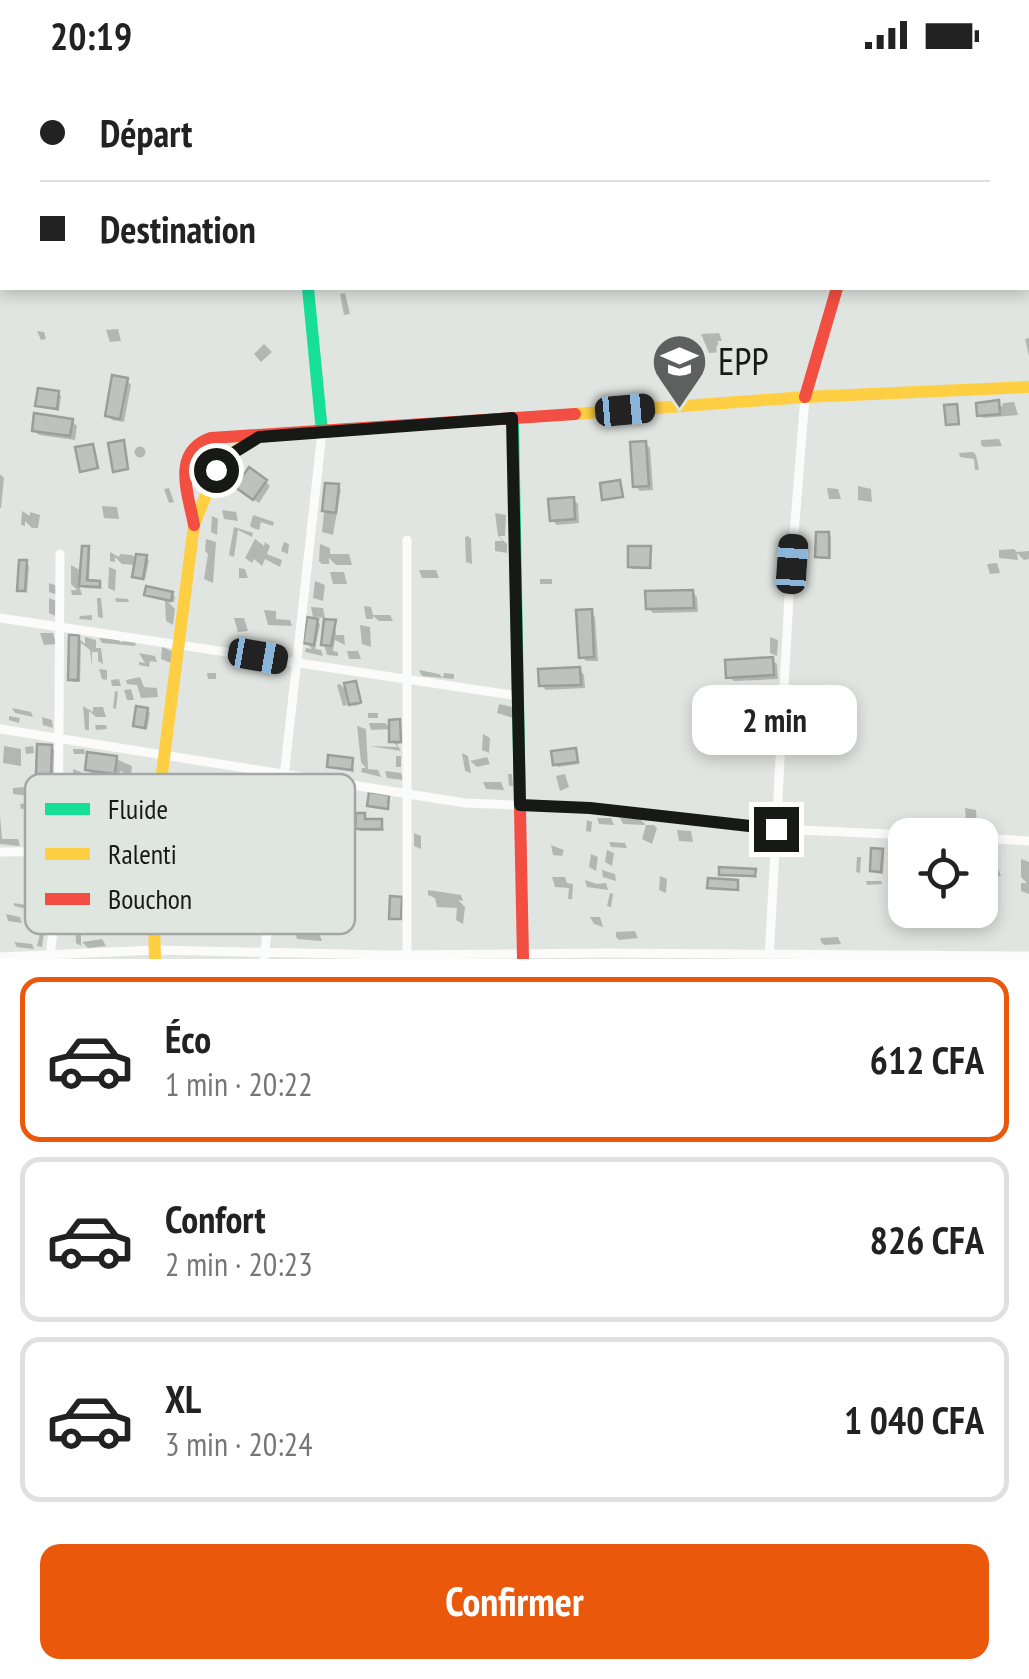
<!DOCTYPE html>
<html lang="fr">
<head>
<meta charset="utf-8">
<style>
	body { margin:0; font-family:"PT Sans Narrow",sans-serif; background:#f2f2f2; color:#222; height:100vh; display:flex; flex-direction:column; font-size:38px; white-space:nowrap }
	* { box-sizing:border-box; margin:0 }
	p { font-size:32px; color:#767676 }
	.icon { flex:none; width:55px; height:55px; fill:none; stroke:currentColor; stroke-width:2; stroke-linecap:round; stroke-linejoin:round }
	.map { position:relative; height:889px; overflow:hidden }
	.drawer { display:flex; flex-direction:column; background:#fff; flex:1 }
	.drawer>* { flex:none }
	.top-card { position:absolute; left:0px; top:0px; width:1030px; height:220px; box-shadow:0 5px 15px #0003; display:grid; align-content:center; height:220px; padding:0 40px; background:#fff }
	.buttons { position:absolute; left:888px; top:748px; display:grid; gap:20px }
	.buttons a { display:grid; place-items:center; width:110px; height:110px; border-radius:20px; background:#fff; box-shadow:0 5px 15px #0003; font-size:50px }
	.end { position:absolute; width:45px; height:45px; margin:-22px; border:12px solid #171917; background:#fff; box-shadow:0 0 0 5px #fff }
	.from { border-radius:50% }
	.bubble { position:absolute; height:70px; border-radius:20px; background:#fff; box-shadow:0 5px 15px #0003; font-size:32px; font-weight:800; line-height:70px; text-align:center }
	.car { position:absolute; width:30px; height:60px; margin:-30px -15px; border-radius:12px; box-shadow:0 0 8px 2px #0007; background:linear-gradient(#222 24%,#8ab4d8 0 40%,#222 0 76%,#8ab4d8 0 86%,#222 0) }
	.top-card b { display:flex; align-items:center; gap:35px; height:95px; font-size:38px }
	.top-card b+b { border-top:2px solid #e0e0e0 }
	.top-card i { width:25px; height:25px; background:#222 }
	ul { padding:18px 0 0; list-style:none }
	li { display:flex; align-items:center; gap:30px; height:165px; margin:0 20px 15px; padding:0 20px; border:5px solid #e0e0e0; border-radius:20px }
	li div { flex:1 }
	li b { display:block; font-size:38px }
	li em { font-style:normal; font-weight:800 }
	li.on { border-color:#ea580c }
	li>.icon { width:90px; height:90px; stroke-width:1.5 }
	.primary-button { display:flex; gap:20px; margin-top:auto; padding:20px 40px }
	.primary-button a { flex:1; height:115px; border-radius:20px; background:#ea580c; color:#fff; font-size:40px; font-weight:800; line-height:115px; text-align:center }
	.status { display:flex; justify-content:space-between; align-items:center; height:70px; padding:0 50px; background:#fff; direction:ltr }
	.status svg { height:28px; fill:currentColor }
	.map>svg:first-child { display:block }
	.shadow { fill:#0003 }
	.building { fill:#bec2bf; stroke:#9b9e9c; stroke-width:2.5 }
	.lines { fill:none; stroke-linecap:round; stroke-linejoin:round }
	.street { stroke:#fafbfa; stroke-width:9 }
	.fast { stroke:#16e098; stroke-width:12 }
	.slow { stroke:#ffcf43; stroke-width:12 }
	.jam { stroke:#f24e42; stroke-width:12 }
	.route { stroke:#171917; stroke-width:12 }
	.labels { text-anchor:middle; stroke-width:8; stroke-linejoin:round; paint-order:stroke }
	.poi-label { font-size:38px; fill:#171917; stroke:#dfe6e0; text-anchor:start }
	.key { fill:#dfe6e0; stroke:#a3a8a4; stroke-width:2.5 }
	.key-label { font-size:28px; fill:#171917 }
</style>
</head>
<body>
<div class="status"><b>20:19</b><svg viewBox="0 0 49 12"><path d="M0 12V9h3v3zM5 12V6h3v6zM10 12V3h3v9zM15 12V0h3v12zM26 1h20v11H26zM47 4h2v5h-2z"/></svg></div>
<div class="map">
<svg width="1029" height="889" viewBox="0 0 1029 889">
	<rect width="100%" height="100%" fill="#e0e5e1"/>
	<path class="shadow" d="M0,175H2V204H0Z
		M345,223L350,244L344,245L340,224Z
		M118,259L121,271L110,272L106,260Z
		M37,261L44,262L46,269L41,270Z
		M719,263L722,271H717L723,282L709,283L701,264Z
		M1029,268V286L1025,269Z
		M264,274L272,282L261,292L254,284Z
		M683,278L690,281L689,295L683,292Z
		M682,298L690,301V313L682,310Z
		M126,310L131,315L124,352L112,350L107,345Z
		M58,323L61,326L59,341L38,335Z
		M1014,332L1018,345L983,348L980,345L998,333L1002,337L1003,333Z
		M72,351L77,356L75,370L39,365L34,360Z
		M999,369L1002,376L984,377L981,375V370Z
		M645,373L650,378L653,420L640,421L635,416Z
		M134.5 382a5.5 5.5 0 1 1 11 0a5.5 5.5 0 1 1-11 0Z
		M973,382L976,385L979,400H975L974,389L960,387L959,383Z
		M0,404L4,408L1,438H0Z
		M266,412L270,416L259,433L243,422Z
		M327,415L341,419L333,465L322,462Z
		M858,416L871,419L872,432L858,430Z
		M169,418L174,432L169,433L164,419Z
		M827,418L838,419L841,429H829Z
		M573,429L578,434L579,453L557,455L552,450Z
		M102,436L117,437L119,449L104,448Z
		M222,440L236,442L238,451L224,449Z
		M22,441L30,446V442L40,445L38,458H32L25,451V456L21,455Z
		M495,443L506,445L505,466H499L507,474V483L495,481V471H503L498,466Z
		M253,445L274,452L273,456L261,452L259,460L253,458L250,456Z
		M212,446L218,449L217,465L211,462Z
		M234,457L253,463L252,467L238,460L234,487L229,485Z
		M828,465L831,467V489H821L818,486Z
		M468,466L471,469L472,494L466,492L465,467Z
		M206,469L216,472L213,513L204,509L208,484L205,481Z
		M255,469L264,476L265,472L270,476L267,484L282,490L280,497L265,489L262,496L254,489L252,493L245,488Z
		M284,472L289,474L288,484L281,481Z
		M320,474L330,478V484H349L352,495H336L329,488V494H322L319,491Z
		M88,479L90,481L89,513H99L102,519L85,518L78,512L82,525H72L71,520H77L71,514V495L83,502Z
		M650,479L652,499H633L630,496Z
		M1014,479L1017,482L1029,481V489L1024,490L1017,483L1018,490L999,488V480Z
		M110,482L119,487L120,484L132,485L137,490L146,488L149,490L145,510L135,506L136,495L122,494L115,487V492L110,491Z
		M26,493L29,496L27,523L20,520Z
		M997,493L1000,503L990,504L987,494Z
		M109,497L116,500L115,521L108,518Z
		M239,498L245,499L248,508H239Z
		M419,500H436L439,508H422Z
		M330,502H344L347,514H333Z
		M540,509H552V514H540Z
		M315,511L325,515L323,531L313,528Z
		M49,513L58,516L57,525L49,522Z
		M692,522L697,527L698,542L653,543L648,538Z
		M147,524H172L175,527L174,532L167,531L175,539L173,555L166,551L165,530Z
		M49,528L56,531L55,546L49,543Z
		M97,528H101L103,548L98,547Z
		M115,528L128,529L129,532H116Z
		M364,536L371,537L373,545H390L393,551H379L373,546V549H366Z
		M311,537L323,538L325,548L313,547Z
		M264,540L276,541V549L290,550L292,556L268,555Z
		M591,542L595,547L598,591H586L581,586Z
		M92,545V550L79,549L80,546Z
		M234,548H244L248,561L238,562Z
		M317,551L320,554L315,579L321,580L323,586L305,582L306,578L312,579L306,572Z
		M335,553L336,565H344L345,575L335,570L333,581L338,582V586L327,585L324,574Z
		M360,555L370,557L371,577L362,574Z
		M40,563H53L56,574L44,575Z
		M85,567L96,570V578H101L103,594L98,591V582H92V596L90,580L81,573L80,612H73L71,609L78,568L85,574Z
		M770,567L778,570L777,586L770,583Z
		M99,568L118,569L122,573L123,570L136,572L135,576L102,573Z
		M162,577L172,581L171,593L161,589Z
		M347,581H358L361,589H349Z
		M139,583L155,586L157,592L150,591L149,597L139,595V592L145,593Z
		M772,590L777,594L778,609L734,611L729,607Z
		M99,599L107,600V610L102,609Z
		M419,600L439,604L443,608L422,606Z
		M580,600L584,605L585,618L546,620L541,615Z
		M207,603H216V609H208Z
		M444,603L454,604V609L443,608Z
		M140,607L144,617L157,618L158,627L141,628L137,615L127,614L126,610Z
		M119,609L121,616H112L111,610Z
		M355,613L362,634L354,636L346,628L347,635L343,636L337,615L340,614L348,622Z
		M131,619L134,630H127L124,620Z
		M115,621L118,622L116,639L113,638Z
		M758,629L772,630L775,637L761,636Z
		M749,630L752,640L725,637Z
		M499,634L512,637L513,648L497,643Z
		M83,636L93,642V637H103L106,647H96L89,641V660H85Z
		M12,638L31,642L33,647L15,643Z
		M147,640L150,643L147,660L138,658L136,656Z
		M368,643H378V648H368Z
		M715,643L722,646L721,665L734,667V671H718V677L713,676V664L721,665L714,658Z
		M9,646L20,648L19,653L9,650Z
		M42,647L52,650L53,658L43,655Z
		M399,652L402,673L397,674L401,681L369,676L398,677L392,671Z
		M695,652H705V657H695Z
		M369,653H385L391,659L371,660Z
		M95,655H106L107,659L96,660Z
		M357,656L366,659L368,699L378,700L381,707L361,702L362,698H366L361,692Z
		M483,664L490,668L489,683L482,680Z
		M740,665H758L761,672H742Z
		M4,676L21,679V696L3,693Z
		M33,676L34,683L26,684L25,677Z
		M51,678L54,680L53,706L41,705L39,703Z
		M73,679H84L85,684H74Z
		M575,681L579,694L558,697L555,694Z
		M462,683L468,686L471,703L465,701Z
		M396,686H401V697H396Z
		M487,687L490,694L477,697L470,691Z
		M116,689L132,696L131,706L120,701L119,707L92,704L88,699Z
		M352,691L354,702L329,696Z
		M73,699L81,702L80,719L73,716Z
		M385,701L401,703L403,710L387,708Z
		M508,704H512L513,716H509Z
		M565,704L569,717L560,721L556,706Z
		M483,712H501L504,720L486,719Z
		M25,717H50L53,724L34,726L28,720L29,726L13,724V718Z
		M30,733L32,738L21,739L20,734Z
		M965,738L976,740L977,753L966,751Z
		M0,745L2,769H18L20,776L0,774Z
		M364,746L367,751L381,752L384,761H360L358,758Z
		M597,748H611L614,755L599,754Z
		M620,748L640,749L646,755H654L657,758L652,774L642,769L646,755L623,754Z
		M587,750L592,752L591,762L586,761Z
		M677,760L691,761L693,772L679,771Z
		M414,763L421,766V779L414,776Z
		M609,772L625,773L627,778L611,777Z
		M551,775L564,780L562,786L553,785Z
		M607,780L614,783L612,796L605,792Z
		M882,781L884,784L883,804L875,803L872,800Z
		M591,784L598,787L596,801L589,797Z
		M889,785H905V792H892Z
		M857,787H861L860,803L856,802Z
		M1021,789L1029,792V824L1021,821V813H1027L1021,807Z
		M985,799H998L1001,806L989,807Z
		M602,800L615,804L616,811L603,807Z
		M755,801L757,808L722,804Z
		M660,806L667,809L666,823L659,820Z
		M552,807H565L567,813L573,814L572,829H568L569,818L555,817Z
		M585,810L597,814L606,813L608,820L587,817Z
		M866,811H881L882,814L867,815Z
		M890,814H904L905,823H893Z
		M428,820L461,825L463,831L458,830L465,837L463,854L456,850L457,838L437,837L435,828L428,825Z
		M610,823L613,824L611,837L607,836Z
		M14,833L27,835V839L14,836Z
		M900,836L903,844L888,842V837Z
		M6,844L20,847L22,853L8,851Z
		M590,847H600L603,857L594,854Z
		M75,854L81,856V876L76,873Z
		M41,860L44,861L42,877L37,876Z
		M635,861L638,868L619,870L616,867V862Z
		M295,862L319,863L322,871L297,869Z
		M838,867L841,874L824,875L821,872L820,868Z
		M102,869L106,876L88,878L82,872Z
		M14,872L32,874L34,879L17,877Z"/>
	<path class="building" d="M112,305L128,308L120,349L105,346Z
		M38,318L59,321L57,339L35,336Z
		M999,330L1000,344L977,346L976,333Z
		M957,334L959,354L946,355L944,335Z
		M34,343L73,349L70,366L32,361Z
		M124,370L128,399L113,402L108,373Z
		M646,371L649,416L633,417L630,372Z
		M93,374L98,398L80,402L75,377Z
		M249,397L267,410L253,430L235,417Z
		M620,410L623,427L602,430L600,413Z
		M325,413L339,414L336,443L322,441Z
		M574,427L575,449L550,451L548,429Z
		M816,462H829V488L815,487Z
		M82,476H89L87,510L100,511V517L79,516Z
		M628,476H651L650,498L628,497Z
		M136,484L147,485L143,509L132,507Z
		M19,490H27L25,521H17Z
		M146,516L173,522L171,531L144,525Z
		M693,520L694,538L646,539L645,521Z
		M592,539L594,587L579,588L576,540Z
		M307,547L318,549L314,575L303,573Z
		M324,549L336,550L331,576L321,575Z
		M69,565H79L78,610H68Z
		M773,587L774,605L726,608L725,590Z
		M580,597L581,615L539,616L538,599Z
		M356,611L361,632L349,635L344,613Z
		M723,627L750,628V638H722Z
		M136,636L148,638L145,658L133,656Z
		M400,649L401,672H389V650Z
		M37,674L52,675L51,704H36Z
		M576,678L578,692L553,695L551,681Z
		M87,682L117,686L115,704L85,700Z
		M328,685L353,688L352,700L327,697Z
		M369,722L389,725L388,739L367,736Z
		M356,743H365V749H382V759H355Z
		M871,778L883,779L881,802L870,801Z
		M719,797L756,799L755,806L719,805Z
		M708,808L738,810V820L707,818Z
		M390,826L402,827L401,849H389Z"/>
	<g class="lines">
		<path class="street" d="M0,150H2
			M0,548L518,626
			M0,659L465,733L590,738L777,759L910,765
			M980,768L1029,771
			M0,782L152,781
			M50,886L58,820L60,484
			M0,887L155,880L390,885L605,883L1029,886
			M407,888V470
			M264,889L322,362
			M769,889L789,527L805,327"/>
		<path class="fast" d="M308,218L322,362
			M513,349L520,740"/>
		<path class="slow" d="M294,0V2
			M575,344L805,327L1029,317
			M155,889L152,781L194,455L216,400L229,385L257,368"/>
		<path class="jam" d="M917,2L918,0
			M805,327L837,218
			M194,455C188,423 171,382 211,368L575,344
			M520,740L523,889"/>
	</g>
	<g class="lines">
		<path class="route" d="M216,400L230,385L259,367L512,348L520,735L590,738L776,759"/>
	</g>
	<defs>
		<symbol id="school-pin" viewBox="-11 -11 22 30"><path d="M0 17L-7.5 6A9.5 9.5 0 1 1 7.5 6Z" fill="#5d605e" stroke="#dfe6e0"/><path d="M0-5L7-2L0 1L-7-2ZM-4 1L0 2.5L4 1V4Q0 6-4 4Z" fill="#fff"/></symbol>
	</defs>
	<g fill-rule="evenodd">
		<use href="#school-pin" x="648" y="260" width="63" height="86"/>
	</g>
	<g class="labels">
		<g class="poi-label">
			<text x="718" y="305">EPP</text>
		</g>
	</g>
	<rect x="25" y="704" width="330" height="160" rx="15" class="key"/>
	<rect x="45" y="733" width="45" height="12" fill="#16e098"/>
	<rect x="45" y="778" width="45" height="12" fill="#ffcf43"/>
	<rect x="45" y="823" width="45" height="12" fill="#f24e42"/>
	<g class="key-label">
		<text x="108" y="749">Fluide</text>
		<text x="108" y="794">Ralenti</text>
		<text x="108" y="839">Bouchon</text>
	</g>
</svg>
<div class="buttons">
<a><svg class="icon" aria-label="locate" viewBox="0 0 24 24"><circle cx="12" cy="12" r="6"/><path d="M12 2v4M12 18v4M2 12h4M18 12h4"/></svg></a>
</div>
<i class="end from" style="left:216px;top:400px"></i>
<i class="end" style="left:776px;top:759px"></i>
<div class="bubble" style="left:692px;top:615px;width:165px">2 min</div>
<i class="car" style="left:625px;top:340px;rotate:85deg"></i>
<i class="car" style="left:792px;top:494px;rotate:4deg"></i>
<i class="car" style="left:258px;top:586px;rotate:100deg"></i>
<div class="top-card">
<b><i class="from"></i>Départ</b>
<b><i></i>Destination</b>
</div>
</div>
<section class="drawer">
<ul>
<li class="on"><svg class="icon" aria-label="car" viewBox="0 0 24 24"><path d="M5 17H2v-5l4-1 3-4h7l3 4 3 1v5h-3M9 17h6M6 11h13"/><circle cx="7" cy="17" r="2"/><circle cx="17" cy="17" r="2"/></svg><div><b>Éco</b><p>1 min · 20:22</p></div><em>612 CFA</em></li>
<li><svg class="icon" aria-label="car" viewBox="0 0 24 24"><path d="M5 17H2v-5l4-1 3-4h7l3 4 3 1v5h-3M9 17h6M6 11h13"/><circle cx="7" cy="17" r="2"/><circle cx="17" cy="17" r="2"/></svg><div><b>Confort</b><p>2 min · 20:23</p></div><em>826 CFA</em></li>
<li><svg class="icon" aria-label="car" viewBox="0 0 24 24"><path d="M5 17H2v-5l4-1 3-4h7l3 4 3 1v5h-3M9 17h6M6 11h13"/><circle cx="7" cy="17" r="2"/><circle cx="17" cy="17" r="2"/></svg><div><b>XL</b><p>3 min · 20:24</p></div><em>1 040 CFA</em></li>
</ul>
<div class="primary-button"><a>Confirmer</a></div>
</section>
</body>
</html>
